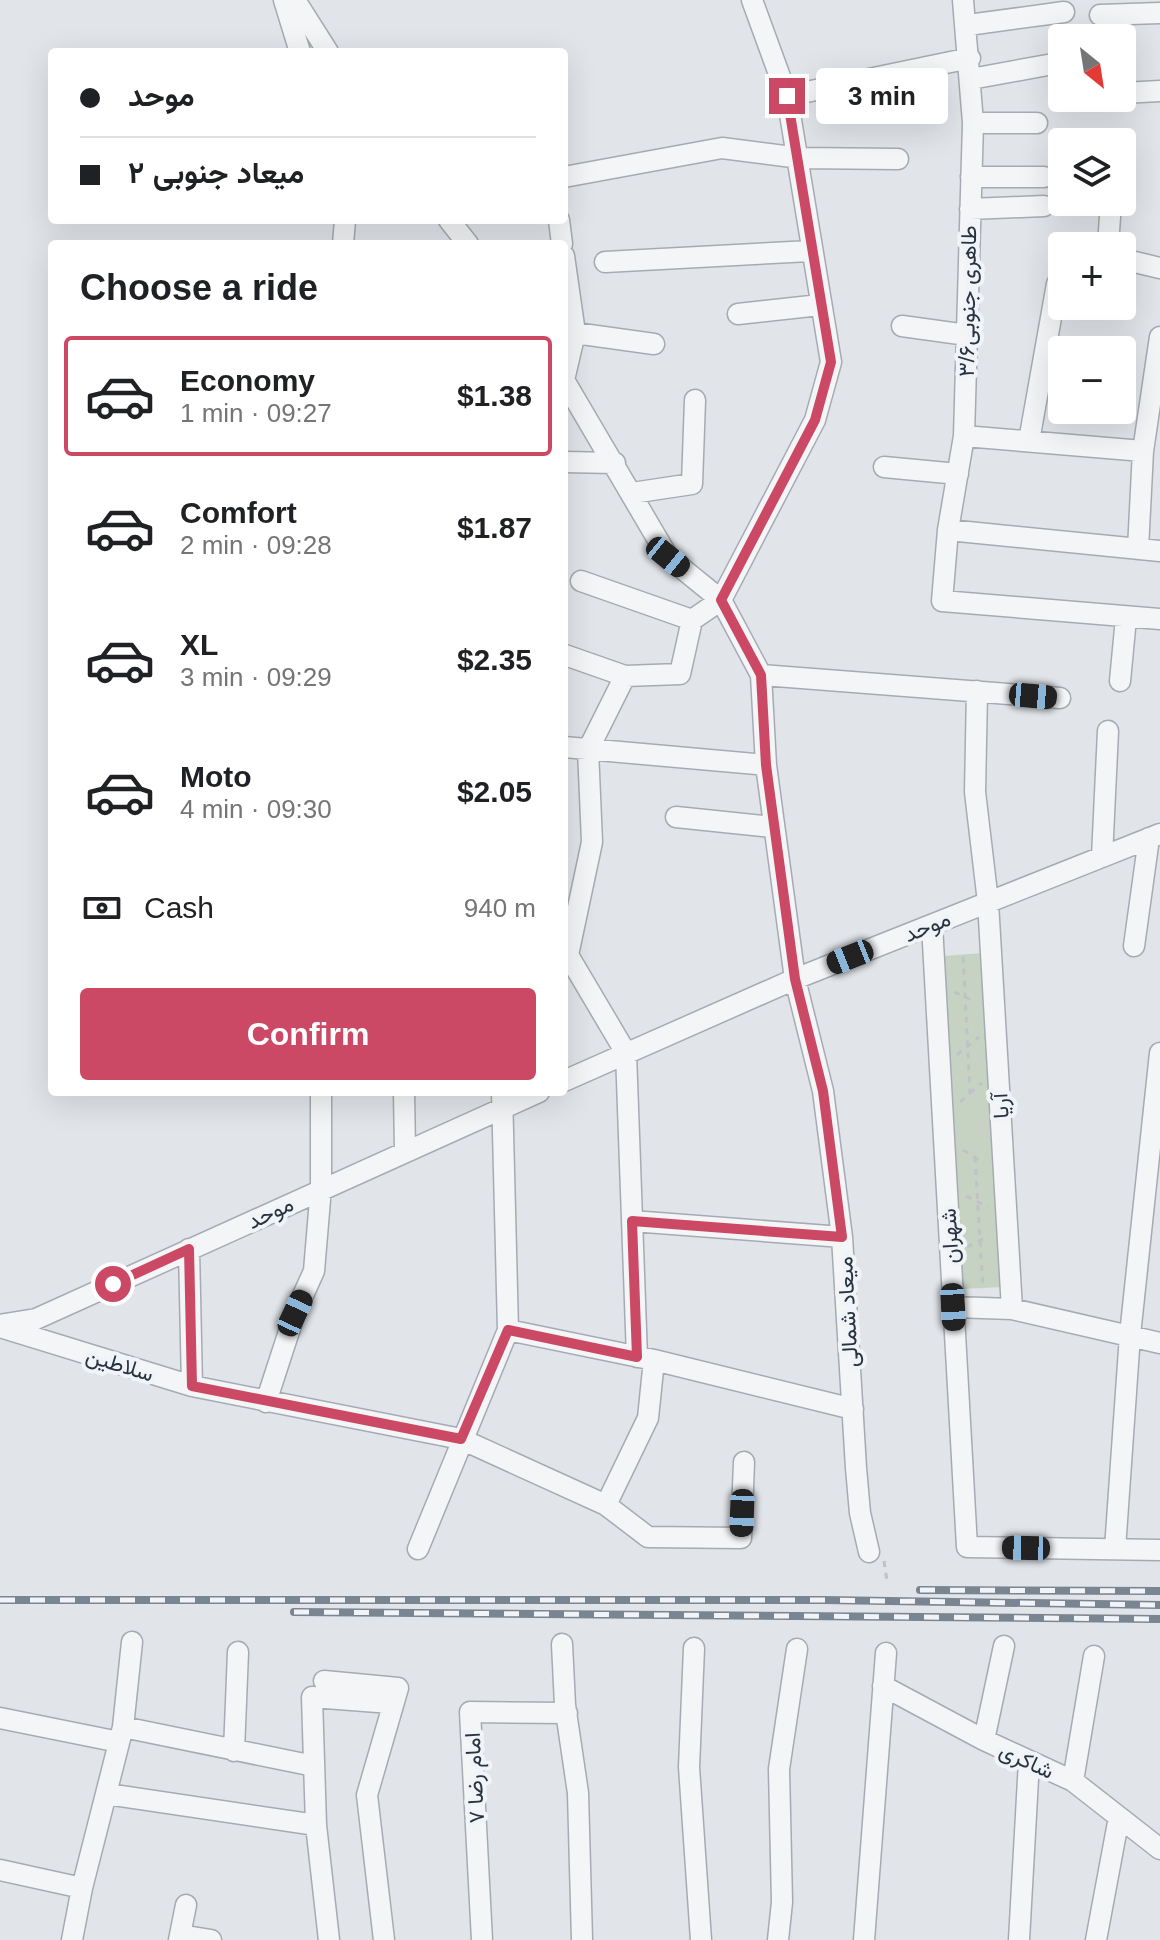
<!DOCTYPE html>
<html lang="en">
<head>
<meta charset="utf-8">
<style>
	body { margin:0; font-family:Helvetica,Vazirmatn,sans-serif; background:#f6f6f6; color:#202124; height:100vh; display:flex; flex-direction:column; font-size:30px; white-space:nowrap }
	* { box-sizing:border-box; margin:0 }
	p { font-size:26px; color:#757577 }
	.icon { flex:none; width:44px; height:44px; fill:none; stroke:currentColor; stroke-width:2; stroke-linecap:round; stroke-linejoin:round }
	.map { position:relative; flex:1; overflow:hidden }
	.side { position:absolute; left:48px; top:240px; width:520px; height:856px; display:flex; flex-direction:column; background:#fff; border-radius:8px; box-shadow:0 8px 32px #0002 }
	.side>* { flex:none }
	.hud { position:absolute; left:48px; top:48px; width:520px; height:176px; border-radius:8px; box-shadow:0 8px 32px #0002; display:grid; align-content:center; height:176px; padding:0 32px; background:#fff }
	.needle { width:52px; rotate:150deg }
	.fabs { position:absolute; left:1048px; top:24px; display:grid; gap:16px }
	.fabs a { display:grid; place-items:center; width:88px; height:88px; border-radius:8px; background:#fff; box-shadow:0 8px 32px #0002; font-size:40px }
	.end { position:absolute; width:36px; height:36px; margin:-18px; border:10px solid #cb4964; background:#fff; box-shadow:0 0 0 4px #fff }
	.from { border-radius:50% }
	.bubble { position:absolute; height:56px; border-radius:8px; background:#fff; box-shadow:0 8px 32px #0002; font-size:26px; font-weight:600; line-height:56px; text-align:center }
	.car { position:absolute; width:24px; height:48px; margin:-24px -12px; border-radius:10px; box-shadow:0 0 6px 2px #0007; background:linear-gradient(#222 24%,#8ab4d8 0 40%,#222 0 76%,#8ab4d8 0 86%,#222 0) }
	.hud b { display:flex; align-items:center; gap:28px; height:76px; font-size:30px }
	.hud b+b { border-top:2px solid #e0e0e0 }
	.hud i { width:20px; height:20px; background:#202124 }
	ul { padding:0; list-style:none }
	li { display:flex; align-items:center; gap:24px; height:120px; margin:0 16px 12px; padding:0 16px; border:4px solid transparent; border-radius:8px }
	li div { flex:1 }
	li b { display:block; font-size:30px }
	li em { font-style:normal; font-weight:600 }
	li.on { border-color:#cb4964 }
	li>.icon { width:72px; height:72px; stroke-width:1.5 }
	h2 { padding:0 32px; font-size:36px; line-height:96px }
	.pay { display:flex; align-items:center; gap:20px; height:88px; padding:0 32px; font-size:30px }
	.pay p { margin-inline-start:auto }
	.cta { display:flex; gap:16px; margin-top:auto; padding:16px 32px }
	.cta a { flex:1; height:92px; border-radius:8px; background:#cb4964; color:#fff; font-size:32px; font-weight:600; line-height:92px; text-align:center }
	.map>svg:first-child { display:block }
	.green { fill:#c7d3c2 }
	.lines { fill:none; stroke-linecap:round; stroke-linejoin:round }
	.minor-casing { stroke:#a6abb3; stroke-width:23 }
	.path { stroke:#bec3c7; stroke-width:3; stroke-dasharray:6 6; stroke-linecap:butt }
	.minor { stroke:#f3f5f7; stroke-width:20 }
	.rail-casing { stroke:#7a8592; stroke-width:8 }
	.rail { stroke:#f0f3f7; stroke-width:5; stroke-dasharray:15; stroke-linecap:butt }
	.route { stroke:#cb4964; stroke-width:10 }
	.labels { text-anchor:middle; stroke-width:8; stroke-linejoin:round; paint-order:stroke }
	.street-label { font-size:22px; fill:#293340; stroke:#f0f3f7 }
</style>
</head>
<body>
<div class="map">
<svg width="1160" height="1940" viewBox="0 0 1160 1940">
	<rect width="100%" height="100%" fill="#e1e4e9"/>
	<path class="green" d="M982,953L1002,1287L963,1289L944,956Z"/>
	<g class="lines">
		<defs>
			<path id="minor" d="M284,0L300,52
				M295,0L328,52
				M963,0L973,123L964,436L948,530L942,601L1160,619
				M1100,15L1160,13
				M968,25L1064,12
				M971,79L1053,64
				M1122,93L1160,91
				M787,96L970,58
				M973,123H1037
				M564,177L722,148L800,158L898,159
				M971,177H1044
				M970,209L1044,206
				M449,220L468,244
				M559,220L562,244
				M343,244L345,220
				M1108,246L1111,202
				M564,256L575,333L564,380
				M1122,259L1160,268
				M605,262L810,251
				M738,314L820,305
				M902,326L967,335
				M575,333L654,344
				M564,380L668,557L721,600L761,675L766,765L795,979L823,1091L842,1237L856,1468L860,1513L869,1552
				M964,436L1143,451
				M1029,441L1057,284
				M564,462L615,463
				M884,467L958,474
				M632,493L692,484L695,400
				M948,530L1160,551
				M1138,549L1143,451L1160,337
				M581,581L692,620
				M565,655L625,676
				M761,675L1060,698
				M1120,681L1126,618
				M977,691L975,792L988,902L1012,1309
				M564,747L766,765
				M676,817L773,827
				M1102,857L1108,731
				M932,925L967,1547L1160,1550
				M1134,946L1149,838
				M568,955L626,1053L637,1357
				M564,958L568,955L592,842L588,750L625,676L680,674L692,620L721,600L815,420L831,362L787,96L752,0
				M564,1081L795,979L1160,834
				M404,1092L405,1151
				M502,1092L508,1330L654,1360L853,1409
				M632,1221L842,1237
				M189,1249L192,1386
				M953,1307L1012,1309L1160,1343
				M0,1325L36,1319L539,1092
				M0,1327L192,1386L461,1439L606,1505L648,1537L741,1538L744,1462
				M266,1402L295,1313L314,1271L321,1188V1092
				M606,1505L648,1418L654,1360
				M418,1549L508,1330
				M1115,1549L1130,1335L1160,1053
				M562,1644L565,1705L578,1793L582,1940
				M694,1648L689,1767L701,1940
				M324,1681L398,1688L367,1795L384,1940
				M883,1686L984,1740L1073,1781L1160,1849
				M0,1718L119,1742
				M123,1727L314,1766
				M984,1740L1004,1646
				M234,1751L238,1652
				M1073,1781L1094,1656
				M107,1794L316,1825
				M0,1870L82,1888
				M180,1935L211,1940
				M72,1940L82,1888L123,1727L132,1642
				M179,1940L186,1905
				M329,1940L316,1825L312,1697L391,1703
				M482,1940L470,1712L567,1713
				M778,1940L782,1902L779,1769L797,1649
				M864,1940L886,1653
				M1019,1940L1029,1761
				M1096,1940L1119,1817"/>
		</defs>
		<use href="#minor" class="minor-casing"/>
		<path class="path" d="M954,992L976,1002
			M957,1055L979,1037
			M970,1093L982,1083
			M960,1102L970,1093L963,955
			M963,1150L984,1163
			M975,1157L983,1289
			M966,1196L988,1207
			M967,1247L989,1236
			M884,1561L887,1581"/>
		<use href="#minor" class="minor"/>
		<defs>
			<path id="rail" d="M920,1590L1160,1591
				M0,1600H824L1160,1605
				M294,1612L1160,1619"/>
		</defs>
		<use href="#rail" class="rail-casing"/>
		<use href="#rail" class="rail"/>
	</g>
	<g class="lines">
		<path class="route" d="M113,1284L189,1249L192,1386L461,1439L508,1330L637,1357L632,1221L842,1237L823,1091L795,979L766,765L761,675L721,600L815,420L831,362L787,96"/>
	</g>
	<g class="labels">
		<g class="street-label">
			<text transform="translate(967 301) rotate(-89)" y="8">طاهری جنوبی۳/۶</text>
			<text transform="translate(927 926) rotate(-22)" y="8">موحد</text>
			<text transform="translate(1000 1106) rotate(-93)" y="8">آریا</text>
			<text transform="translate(270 1212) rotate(-25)" y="8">موحد</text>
			<text transform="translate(949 1236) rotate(-93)" y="8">شهران</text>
			<text transform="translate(847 1312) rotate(-93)" y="8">میعاد شمالی</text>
			<text transform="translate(120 1364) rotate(17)" y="8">سلاطین</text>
			<text transform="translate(1027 1760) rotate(25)" y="8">شاکری</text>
			<text transform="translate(474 1778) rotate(-93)" y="8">امام رضا ۷</text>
		</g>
	</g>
</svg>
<div class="fabs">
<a><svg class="needle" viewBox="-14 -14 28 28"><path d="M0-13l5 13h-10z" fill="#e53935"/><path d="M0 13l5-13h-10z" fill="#757577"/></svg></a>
<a><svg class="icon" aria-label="layers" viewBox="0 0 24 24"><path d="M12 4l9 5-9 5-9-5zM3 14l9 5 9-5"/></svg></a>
<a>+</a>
<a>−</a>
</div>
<i class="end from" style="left:113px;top:1284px"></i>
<i class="end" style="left:787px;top:96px"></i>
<div class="bubble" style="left:816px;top:68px;width:132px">3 min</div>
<i class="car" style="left:668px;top:557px;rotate:129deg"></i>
<i class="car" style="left:1033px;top:696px;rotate:95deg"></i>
<i class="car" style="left:850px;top:957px;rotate:248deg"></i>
<i class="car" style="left:953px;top:1307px;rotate:177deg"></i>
<i class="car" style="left:295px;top:1313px;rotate:25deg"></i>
<i class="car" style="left:742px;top:1513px;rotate:182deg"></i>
<i class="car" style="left:1026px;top:1548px;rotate:271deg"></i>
<div class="hud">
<b><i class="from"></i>موحد</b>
<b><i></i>میعاد جنوبی ۲</b>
</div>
<section class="side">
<h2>Choose a ride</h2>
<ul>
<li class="on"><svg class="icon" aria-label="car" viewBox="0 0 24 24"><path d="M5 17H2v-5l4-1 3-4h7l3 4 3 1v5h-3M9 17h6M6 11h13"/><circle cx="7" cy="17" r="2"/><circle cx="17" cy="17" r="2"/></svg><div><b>Economy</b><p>1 min · 09:27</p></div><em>$1.38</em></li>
<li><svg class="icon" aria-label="car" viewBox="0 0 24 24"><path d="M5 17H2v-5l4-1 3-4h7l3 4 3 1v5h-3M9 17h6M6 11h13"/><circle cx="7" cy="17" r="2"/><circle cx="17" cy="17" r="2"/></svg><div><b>Comfort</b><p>2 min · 09:28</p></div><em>$1.87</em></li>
<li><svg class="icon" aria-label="car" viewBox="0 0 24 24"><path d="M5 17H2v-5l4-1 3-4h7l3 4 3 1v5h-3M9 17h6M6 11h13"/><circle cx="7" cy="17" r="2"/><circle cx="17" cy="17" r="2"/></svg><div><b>XL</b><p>3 min · 09:29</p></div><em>$2.35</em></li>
<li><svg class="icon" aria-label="car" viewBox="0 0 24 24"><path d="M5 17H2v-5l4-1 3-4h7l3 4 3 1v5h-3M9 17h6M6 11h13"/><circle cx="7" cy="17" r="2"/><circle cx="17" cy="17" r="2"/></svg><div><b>Moto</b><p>4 min · 09:30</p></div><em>$2.05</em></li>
</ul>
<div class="pay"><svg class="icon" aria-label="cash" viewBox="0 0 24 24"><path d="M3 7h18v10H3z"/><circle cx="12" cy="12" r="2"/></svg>Cash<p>940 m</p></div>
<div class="cta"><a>Confirm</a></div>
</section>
</div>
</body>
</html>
